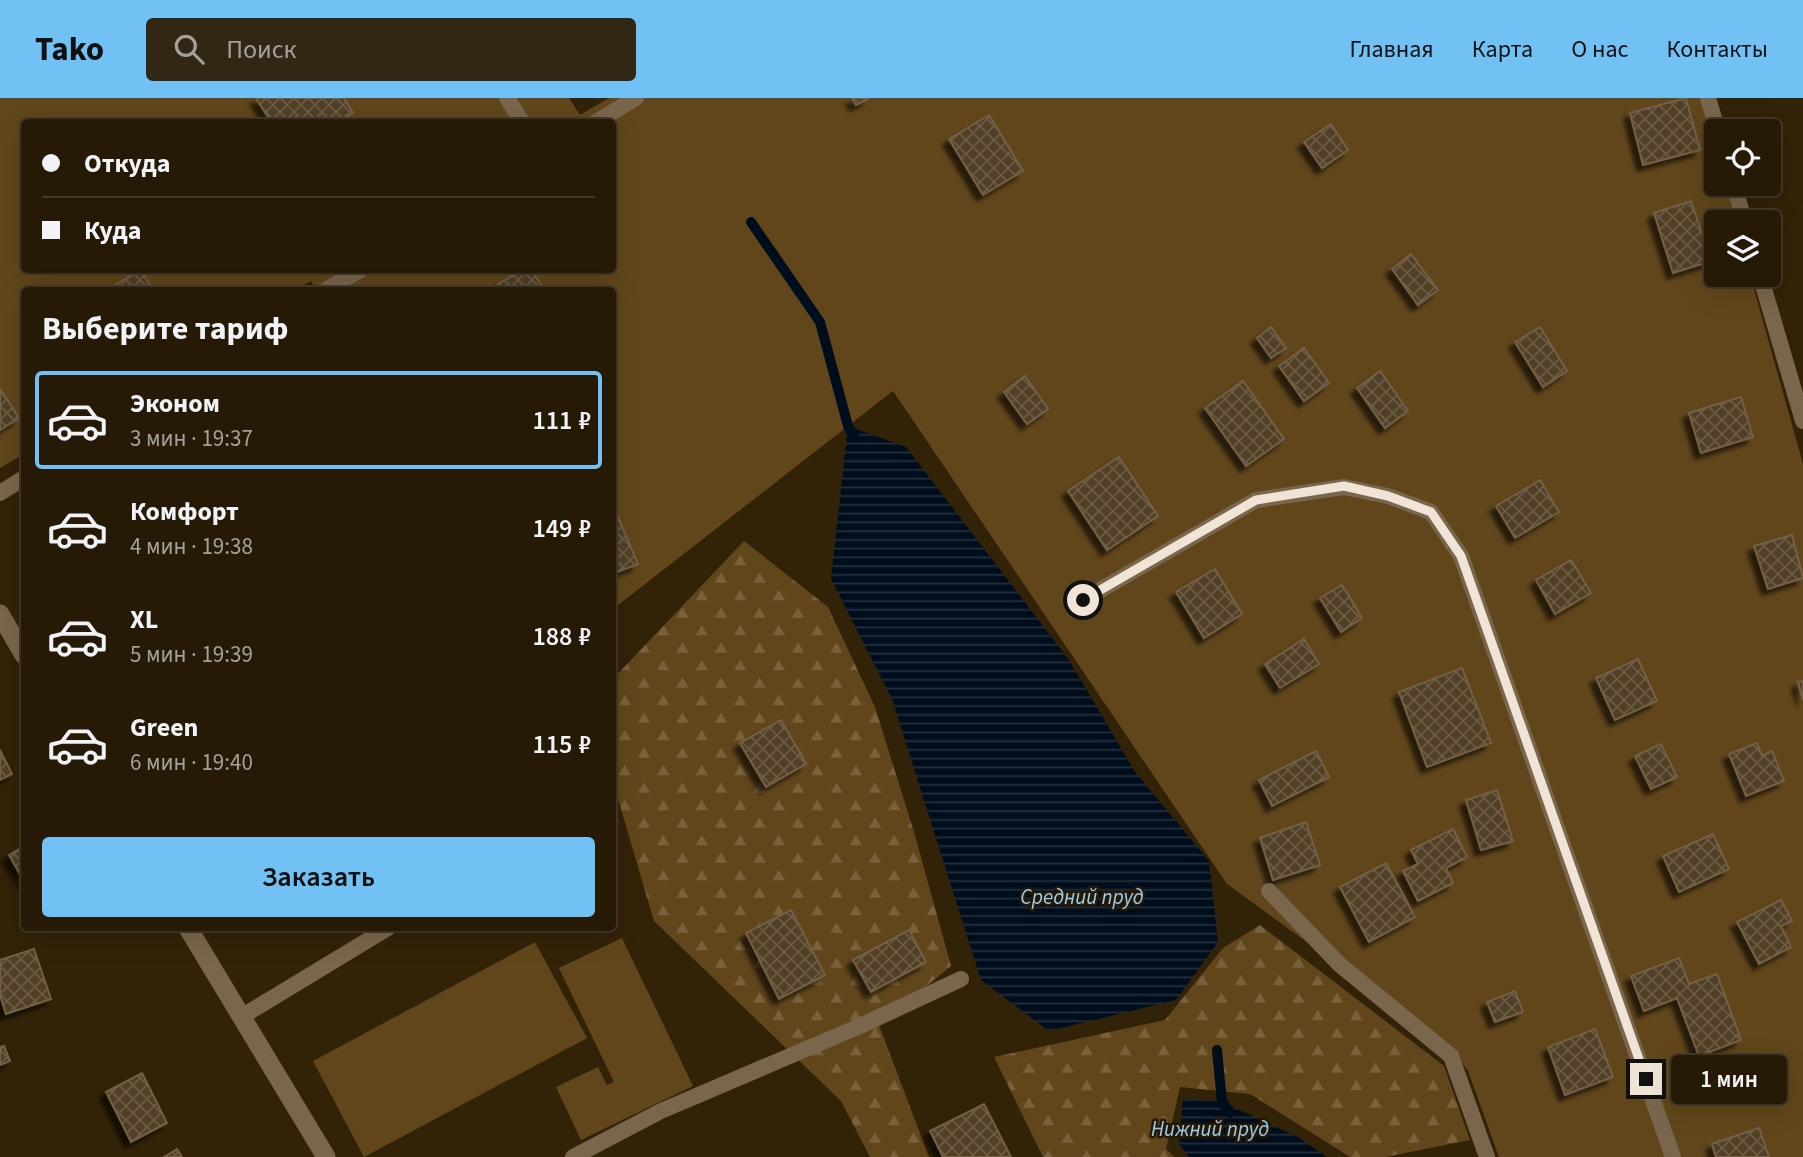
<!DOCTYPE html>
<html lang="ru">
<head>
<meta charset="utf-8">
<style>
	body { margin:0; font-family:"Source Sans 3",sans-serif; background:#322714; color:#f1f3f6; height:100vh; display:flex; flex-direction:column; font-size:26px; white-space:nowrap }
	* { box-sizing:border-box; margin:0 }
	p { font-size:23px; color:#a4a19b }
	.icon { flex:none; width:38px; height:38px; fill:none; stroke:currentColor; stroke-width:2; stroke-linecap:round; stroke-linejoin:round }
	.map { position:relative; flex:1; overflow:hidden }
	.side { position:absolute; left:21px; top:189px; width:595px; height:644px; display:flex; flex-direction:column; background:#261a06; border-radius:7px; box-shadow:0 7px 28px #0002,0 0 0 2px #423828 }
	.side>* { flex:none }
	.guide { position:absolute; left:21px; top:21px; width:595px; height:154px; border-radius:7px; box-shadow:0 7px 28px #0002,0 0 0 2px #423828; display:grid; align-content:center; height:154px; padding:0 21px; background:#261a06 }
	.tools { position:absolute; left:1704px; top:21px; display:grid; gap:14px }
	.tools a { display:grid; place-items:center; width:77px; height:77px; border-radius:7px; background:#261a06; box-shadow:0 7px 28px #0002,0 0 0 2px #423828; font-size:35px }
	.end { position:absolute; width:32px; height:32px; margin:-16px; border:9px solid #efe4d5; background:#111; box-shadow:0 0 0 4px #111 }
	.from { border-radius:50% }
	.bubble { position:absolute; height:49px; border-radius:7px; background:#261a06; box-shadow:0 7px 28px #0002,0 0 0 2px #423828; font-size:23px; font-weight:600; line-height:49px; text-align:center }
	.guide b { display:flex; align-items:center; gap:24px; height:66px; font-size:26px }
	.guide b+b { border-top:2px solid #423828 }
	.guide i { width:18px; height:18px; background:#f1f3f6 }
	ul { padding:0; list-style:none }
	li { display:flex; align-items:center; gap:21px; height:98px; margin:0 14px 10px; padding:0 7px; border:4px solid transparent; border-radius:7px }
	li div { flex:1 }
	li b { display:block; font-size:26px }
	li em { font-style:normal; font-weight:600 }
	li.on { border-color:#71c1f5 }
	li>.icon { width:63px; height:63px; stroke-width:1.5 }
	h2 { padding:0 21px; font-size:32px; line-height:84px }
	.cta { display:flex; gap:14px; margin-top:auto; padding:14px 21px }
	.cta a { flex:1; height:80px; border-radius:7px; background:#71c1f5; color:#111; font-size:28px; font-weight:600; line-height:80px; text-align:center }
	header { display:flex; align-items:center; gap:42px; box-sizing:border-box; height:98px; padding:0 35px; background:#71c1f5; color:#111 }
	header strong { font-size:33px }
	nav { display:flex; gap:38px; margin-inline-start:auto; font-size:24px }
	.search { width:490px; height:63px; background:#322714; display:flex; align-items:center; gap:18px; box-sizing:border-box; padding:0 24px; border-radius:7px; color:#a4a19b; font-size:26px }
	.map>svg:first-child { display:block }
	.forest { fill:url(#forest-firs) }
	.green { fill:#61461b; fill-rule:evenodd }
	.water { fill:url(#water-rules) }
	.lines { fill:none; stroke-linecap:round; stroke-linejoin:round }
	.stream { stroke:#000d1c; stroke-width:10 }
	.building { fill:url(#building-cross-hatch); stroke:#736046; stroke-width:2; filter:url(#shadow) }
	.service { stroke:#79664c; stroke-width:16 }
	.minor { stroke:#79664c; stroke-width:19 }
	.route { stroke:#efe4d5; stroke-width:9 }
	.labels { text-anchor:middle; stroke-width:5; stroke-linejoin:round; paint-order:stroke }
	.water-label { font-size:21px; font-style:italic; fill:#95cff6; stroke:#281801 }
</style>
</head>
<body>
<header>
<strong>Tako</strong>
<div class="search"><svg class="icon" aria-label="search" viewBox="0 0 24 24"><circle cx="10" cy="10" r="6"/><path d="M15 15l6 6"/></svg>Поиск</div>
<nav><a>Главная</a><a>Карта</a><a>О нас</a><a>Контакты</a></nav>
</header>
<div class="map">
<svg width="1803" height="1059" viewBox="0 0 1803 1059">
	<defs>
		<pattern id="forest-firs" width="22" height="20" patternUnits="userSpaceOnUse" patternTransform="scale(1.75)"><rect width="22" height="20" fill="#61461b"/><path d="M5 1l3.5 6h-7zM16 11l3.5 6h-7z" fill="#78613b"/></pattern>
		<pattern id="water-rules" width="6" height="5" patternUnits="userSpaceOnUse" patternTransform="scale(1.75)"><rect width="6" height="5" fill="#000d1c"/><path d="M0 2.5h6" fill="none" stroke="#26303c"/></pattern>
		<pattern id="building-cross-hatch" width="8" height="8" patternUnits="userSpaceOnUse" patternTransform="scale(1.75)"><rect width="8" height="8" fill="#513f26"/><path d="M0 0l8 8M0 8l8-8" fill="none" stroke="#6a5b45"/></pattern>
		<filter id="shadow"><feDropShadow dx="-6" dy="6" stdDeviation="2" flood-color="#0009"/></filter>
	</defs>
	<rect width="100%" height="100%" fill="#322208"/>
	<path class="forest" d="M744,443L828,509L875,609L914,734L951,868L879,927L929,1059H870L841,1003L654,823L613,684L612,582Z
		M1260,827L1444,968L1470,1042L1385,1059H1350L1250,996L1180,989L1166,1051L1174,1059H1043L994,959L1165,922L1223,850Z"/>
	<path class="green" d="M0,0H569L580,17L609,0H1701L1717,57V86H1725L1736,124H1717V177H1750L1803,366V1059H1499L1468,973L1450,948L1227,786L893,293L613,511L612,192H316L311,183L294,192H24V356L0,370ZM24,24H612V172H24Z
		M622,840L693,988L581,1042L556,989L598,969L607,987L614,984L559,870Z
		M535,844L587,940L364,1059L313,963Z"/>
	<path class="water" d="M848,328L906,349L1069,562L1135,674L1209,763L1218,844L1176,902L1049,933L981,882L892,601L831,481Z
		M1183,1000L1222,1004L1298,1039L1327,1059H1189L1179,1046Z"/>
	<g class="lines">
		<path class="stream" d="M751,124L820,224L848,328L854,338
			M1217,952L1222,1004L1230,1015"/>
	</g>
	<path class="building" d="M256,0H344L353,15L338,24H299L296,19L288,24H271Z
		M852,0H869L856,7Z
		M1686,0L1700,52L1643,67L1630,15Z
		M989,17L1023,73L983,97L949,41Z
		M1331,26L1348,52L1322,70L1304,44Z
		M1691,103L1711,163L1673,175L1654,115Z
		M1411,156L1438,192L1418,207L1392,171Z
		M140,172L153,192H107Z
		M523,172H532L543,191L502,192L498,186Z
		M1271,229L1286,250L1271,260L1257,240Z
		M1540,229L1567,273L1543,289L1515,244Z
		M1304,250L1329,285L1304,303L1279,268Z
		M1380,273L1408,313L1385,330L1357,290Z
		M1025,278L1048,311L1027,326L1004,294Z
		M1243,283L1284,341L1246,368L1205,310Z
		M0,291L19,320L0,332Z
		M1741,299L1753,339L1701,355L1689,315Z
		M1119,359L1158,418L1107,452L1068,393Z
		M1540,382L1559,414L1515,440L1496,408Z
		M612,405L638,466L612,476Z
		M1792,437L1803,480L1768,491L1754,448Z
		M1571,462L1591,495L1555,516L1536,482Z
		M1215,471L1242,516L1204,540L1176,494Z
		M1342,487L1362,520L1341,534L1320,500Z
		M1304,541L1319,566L1280,590L1265,566Z
		M1638,561L1657,603L1615,622L1596,580Z
		M1462,570L1491,645L1427,669L1399,594Z
		M1803,583V602L1798,584Z
		M781,622L806,666L766,689L740,645Z
		M1757,645L1762,658L1772,653L1784,683L1746,698L1729,656Z
		M1661,646L1677,679L1651,691L1635,658Z
		M0,652L12,676L0,682Z
		M1316,653L1329,679L1272,708L1259,682Z
		M1497,692L1513,743L1481,752L1466,702Z
		M1306,724L1320,767L1273,782L1260,740Z
		M1453,731L1467,759L1446,770L1453,785L1418,803L1403,773L1418,766L1411,752Z
		M1713,736L1729,771L1679,794L1663,758Z
		M24,748V783L9,757Z
		M1386,765L1415,819L1369,844L1340,789Z
		M1781,802L1792,823L1781,828L1791,849L1759,866L1737,824Z
		M791,812L825,877L779,901L746,835Z
		M909,832L926,864L871,894L853,862Z
		M34,851L51,901L6,916L0,897V862Z
		M1679,860L1689,886L1717,876L1741,942L1699,958L1677,900L1644,913L1631,878Z
		M1515,893L1523,914L1495,924L1487,904Z
		M1595,931L1613,979L1565,997L1548,949Z
		M4,948L10,963L0,967V949Z
		M142,975L167,1025L131,1044L106,994Z
		M984,1006L1011,1059H943L930,1033Z
		M1759,1030L1769,1059H1716L1712,1046Z
		M177,1051L182,1059H164Z"/>
	<g class="lines">
		<path class="service" d="M507,0L522,24
			M1708,0L1718,33
			M596,24L636,0
			M1733,86L1745,124
			M1760,177L1803,323
			M326,192L360,172
			M0,395L24,380
			M1083,502L1256,402L1344,389L1388,398L1431,414L1461,458L1673,1059
			M1269,793L1339,866L1451,958L1487,1059
			M241,919L388,830
			M573,1059L661,1013L860,928L961,881"/>
		<path class="minor" d="M0,516L24,557
			M188,830L326,1059"/>
	</g>
	<g class="lines">
		<path class="route" d="M1083,502L1256,402L1344,388L1388,398L1431,414L1461,458L1646,981"/>
	</g>
	<g class="labels">
		<g class="water-label">
			<text x="1082" y="806">Средний пруд</text>
			<text x="1210" y="1038">Нижний пруд</text>
		</g>
	</g>
</svg>
<div class="tools">
<a><svg class="icon" aria-label="locate" viewBox="0 0 24 24"><circle cx="12" cy="12" r="6"/><path d="M12 2v4M12 18v4M2 12h4M18 12h4"/></svg></a>
<a><svg class="icon" aria-label="layers" viewBox="0 0 24 24"><path d="M12 4l9 5-9 5-9-5zM3 14l9 5 9-5"/></svg></a>
</div>
<i class="end from" style="left:1083px;top:502px"></i>
<i class="end" style="left:1646px;top:981px"></i>
<div class="bubble" style="left:1671px;top:957px;width:116px">1 мин</div>
<div class="guide">
<b><i class="from"></i>Откуда</b>
<b><i></i>Куда</b>
</div>
<section class="side">
<h2>Выберите тариф</h2>
<ul>
<li class="on"><svg class="icon" aria-label="car" viewBox="0 0 24 24"><path d="M5 17H2v-5l4-1 3-4h7l3 4 3 1v5h-3M9 17h6M6 11h13"/><circle cx="7" cy="17" r="2"/><circle cx="17" cy="17" r="2"/></svg><div><b>Эконом</b><p>3 мин · 19:37</p></div><em>111 ₽</em></li>
<li><svg class="icon" aria-label="car" viewBox="0 0 24 24"><path d="M5 17H2v-5l4-1 3-4h7l3 4 3 1v5h-3M9 17h6M6 11h13"/><circle cx="7" cy="17" r="2"/><circle cx="17" cy="17" r="2"/></svg><div><b>Комфорт</b><p>4 мин · 19:38</p></div><em>149 ₽</em></li>
<li><svg class="icon" aria-label="car" viewBox="0 0 24 24"><path d="M5 17H2v-5l4-1 3-4h7l3 4 3 1v5h-3M9 17h6M6 11h13"/><circle cx="7" cy="17" r="2"/><circle cx="17" cy="17" r="2"/></svg><div><b>XL</b><p>5 мин · 19:39</p></div><em>188 ₽</em></li>
<li><svg class="icon" aria-label="car" viewBox="0 0 24 24"><path d="M5 17H2v-5l4-1 3-4h7l3 4 3 1v5h-3M9 17h6M6 11h13"/><circle cx="7" cy="17" r="2"/><circle cx="17" cy="17" r="2"/></svg><div><b>Green</b><p>6 мин · 19:40</p></div><em>115 ₽</em></li>
</ul>
<div class="cta"><a>Заказать</a></div>
</section>
</div>
</body>
</html>
